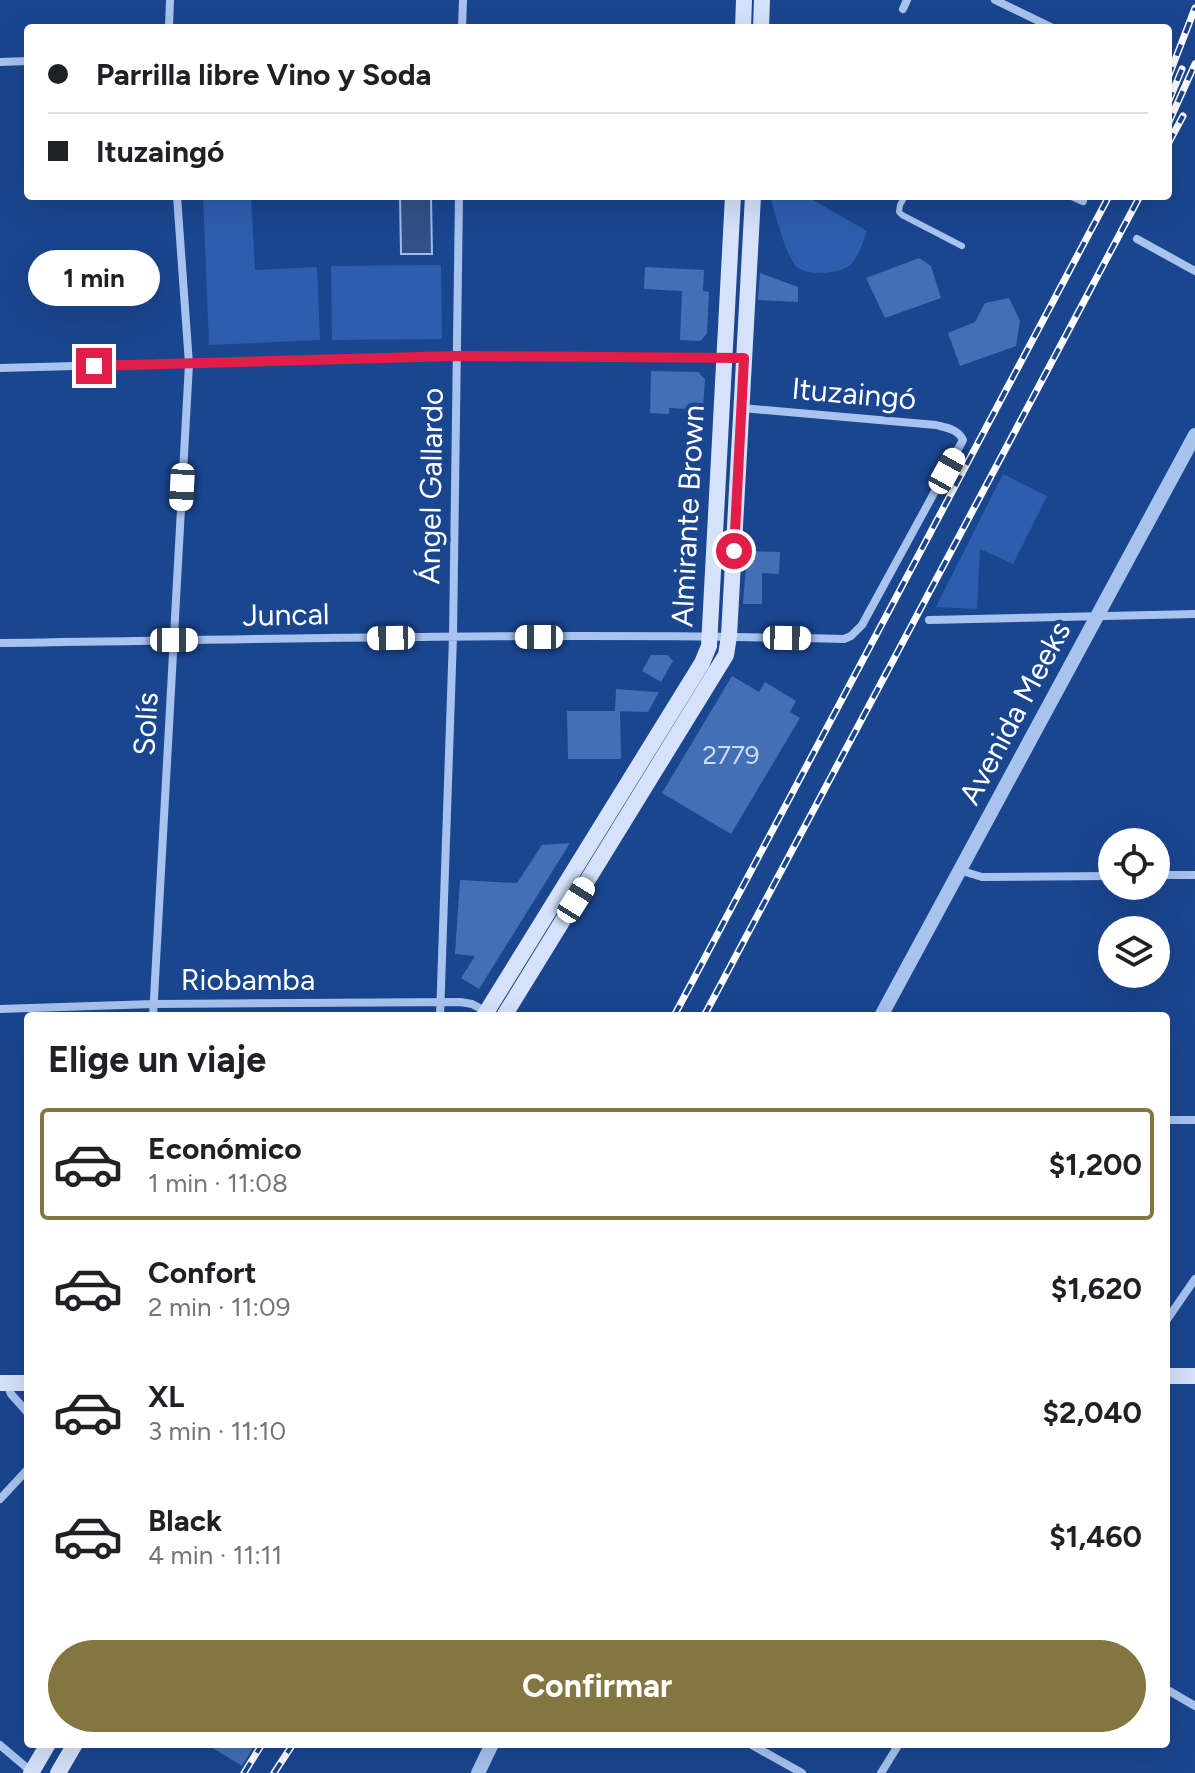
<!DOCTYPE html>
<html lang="es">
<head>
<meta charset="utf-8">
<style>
	body { margin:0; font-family:Figtree,sans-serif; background:#f6f6f6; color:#202124; height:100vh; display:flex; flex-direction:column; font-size:30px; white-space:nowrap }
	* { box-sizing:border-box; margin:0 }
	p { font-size:26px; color:#757577 }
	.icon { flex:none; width:44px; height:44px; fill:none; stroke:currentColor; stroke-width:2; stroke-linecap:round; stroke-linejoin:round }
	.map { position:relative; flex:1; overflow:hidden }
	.sheet { position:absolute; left:24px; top:1012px; width:1146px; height:736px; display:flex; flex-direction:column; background:#fff; border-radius:8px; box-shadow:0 8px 32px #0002 }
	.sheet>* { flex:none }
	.hud { position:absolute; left:24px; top:24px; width:1148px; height:176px; border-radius:8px; box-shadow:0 8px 32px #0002; display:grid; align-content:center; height:176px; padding:0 24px; background:#fff }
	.fabs { position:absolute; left:1098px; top:828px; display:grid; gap:16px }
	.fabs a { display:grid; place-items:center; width:72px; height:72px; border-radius:50%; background:#fff; box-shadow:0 8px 32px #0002; font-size:40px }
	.end { position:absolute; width:36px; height:36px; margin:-18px; border:10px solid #e11d48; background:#fff; box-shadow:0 0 0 4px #fff }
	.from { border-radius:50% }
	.bubble { position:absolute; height:56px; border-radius:28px; background:#fff; box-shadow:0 8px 32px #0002; font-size:26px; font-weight:700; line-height:56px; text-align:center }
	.car { position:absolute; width:24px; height:48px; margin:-24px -12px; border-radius:10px; box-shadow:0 0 6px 2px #0007; background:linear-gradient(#fff 24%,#345 0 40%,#fff 0 76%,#345 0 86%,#fff 0) }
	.hud b { display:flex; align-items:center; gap:28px; height:76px; font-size:30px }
	.hud b+b { border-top:2px solid #e0e0e0 }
	.hud i { width:20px; height:20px; background:#202124 }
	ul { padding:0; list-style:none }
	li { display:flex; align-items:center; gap:24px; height:112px; margin:0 16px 12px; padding:0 8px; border:4px solid transparent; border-radius:8px }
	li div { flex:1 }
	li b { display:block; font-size:30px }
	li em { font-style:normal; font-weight:700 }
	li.active { border-color:#847641 }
	li>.icon { width:72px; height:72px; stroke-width:1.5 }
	h2 { padding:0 24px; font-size:36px; line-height:96px }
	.action { display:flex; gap:16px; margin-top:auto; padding:16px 24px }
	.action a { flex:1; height:92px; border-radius:48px; background:#847641; color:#fff; font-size:32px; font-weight:700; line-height:92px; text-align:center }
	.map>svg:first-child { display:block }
	.green { fill:#2d5ead }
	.water { fill:#315187; stroke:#9abcf0; stroke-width:2 }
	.building { fill:#436fb7 }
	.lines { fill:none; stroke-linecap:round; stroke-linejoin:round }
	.service { stroke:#a7c3ee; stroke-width:6 }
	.minor { stroke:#a7c3ee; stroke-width:8 }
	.tertiary { stroke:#a7c3ee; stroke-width:14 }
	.secondary { stroke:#d5e2fa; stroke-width:16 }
	.rail-casing { stroke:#fff; stroke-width:7 }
	.rail { stroke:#1a458f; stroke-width:4; stroke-dasharray:12; stroke-linecap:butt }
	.route { stroke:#e11d48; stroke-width:10 }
	.labels { text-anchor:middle; stroke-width:8; stroke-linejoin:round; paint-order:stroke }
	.number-label { font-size:26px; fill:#d0dbed }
	.street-label { font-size:30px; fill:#fff; stroke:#1a458f }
</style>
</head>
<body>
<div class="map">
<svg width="1195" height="1773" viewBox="0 0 1195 1773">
	<rect width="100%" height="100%" fill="#1a458f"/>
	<path class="green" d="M203,196H251L255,270L317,267L320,340L209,345Z
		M771,196H806L867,231C863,242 859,257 850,265C840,274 807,276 797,267C787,259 776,217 772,203Z
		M441,265L442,339L332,340L331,266Z
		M1003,474L1047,496L1013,564L980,549L977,609L936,607Z"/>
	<path class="water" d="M400,196H431L432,254H401Z"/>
	<path class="building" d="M919,258L931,266L941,298L885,318L866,278Z
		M645,267L704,270L703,291L709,292L707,333L701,341L680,340L682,291L644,289Z
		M760,273L798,287V302L758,300Z
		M1009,298L1020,321L1016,346L960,366L948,333L975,322L985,303Z
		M651,371L698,372L705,379L703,410L669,408V414L650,413Z
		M747,551L780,552L779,574L762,573V604H743Z
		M651,655H668L673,661L661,682L642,671Z
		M732,676L759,692L765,682L796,701L790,712L800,718L731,834L662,793Z
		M616,689L655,692H659L648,712L615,711Z
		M567,711H620L621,759H568Z
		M570,843L479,989L461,978L475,956L455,954L460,880L517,883L542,845Z
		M206,1744H246L253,1748L242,1766Z"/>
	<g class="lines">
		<path class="service" d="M905,196L900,205L899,212L902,215L962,246"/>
		<path class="minor" d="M995,0L1053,28
			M903,9L907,0
			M169,28L170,0
			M462,28L463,0
			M0,62L28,61
			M1072,196L1083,201
			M1137,239L1195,271
			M0,368L456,356L744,358
			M929,620L1195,614
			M0,643C281,639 563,632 844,639L851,636L862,625L963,440C958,429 947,428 936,425L742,408
			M959,870L982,877L1112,876
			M1156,875H1195
			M0,1009L154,1004L460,1002L472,1004L489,1013
			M153,1016L189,364L177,196
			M440,1016L453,637L459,196
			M1166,1120H1195
			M1166,1321L1195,1279
			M7,1384L11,1394L28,1413
			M0,1499L28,1469
			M1166,1689L1195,1706
			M750,1744L802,1773
			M0,1745L33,1773
			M881,1773L899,1744"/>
		<path class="tertiary" d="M881,1016L1195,435
			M478,1773L492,1744"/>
		<path class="secondary" d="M743,28L744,0
			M761,28L762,0
			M484,1016L702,663L709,646L733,196
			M504,1016L726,655L729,636L753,196
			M1166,1376H1195
			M0,1383H28
			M31,1773L48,1744
			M58,1773L75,1744"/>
		<defs>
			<path id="rail" d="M1168,78L1195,8
				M1168,103L1182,69
				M1168,124L1195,64
				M1168,144L1183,116
				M674,1016L1109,196
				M704,1016L1140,196
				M244,1773L262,1744
				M274,1773L293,1744"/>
		</defs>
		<use href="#rail" class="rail-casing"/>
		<use href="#rail" class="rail"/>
	</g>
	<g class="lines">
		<path class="route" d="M94,366L456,356L744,358L734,551"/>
	</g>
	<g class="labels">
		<g class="number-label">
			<text x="731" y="764">2779</text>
		</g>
		<g class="street-label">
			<text transform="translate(854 394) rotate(5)" y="10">Ituzaingó</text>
			<text transform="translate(431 486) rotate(-89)" y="10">Ángel Gallardo</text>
			<text transform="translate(688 516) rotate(-87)" y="10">Almirante Brown</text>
			<text transform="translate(286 615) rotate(-1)" y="10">Juncal</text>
			<text transform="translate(1015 713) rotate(-62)" y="10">Avenida Meeks</text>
			<text transform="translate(146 724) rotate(-87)" y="10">Solís</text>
			<text x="248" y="990">Riobamba</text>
		</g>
	</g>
</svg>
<div class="fabs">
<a><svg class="icon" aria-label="locate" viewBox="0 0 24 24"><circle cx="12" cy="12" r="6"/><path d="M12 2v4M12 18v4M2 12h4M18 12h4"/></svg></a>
<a><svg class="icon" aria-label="layers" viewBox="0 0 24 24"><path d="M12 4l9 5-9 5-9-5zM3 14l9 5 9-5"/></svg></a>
</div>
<i class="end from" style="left:734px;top:551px"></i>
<i class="end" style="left:94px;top:366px"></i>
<div class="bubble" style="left:28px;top:250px;width:132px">1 min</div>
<i class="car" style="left:947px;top:471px;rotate:29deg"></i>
<i class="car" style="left:182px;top:487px;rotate:183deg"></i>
<i class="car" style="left:539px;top:637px;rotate:270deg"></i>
<i class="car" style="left:391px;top:638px;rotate:269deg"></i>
<i class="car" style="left:787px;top:638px;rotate:91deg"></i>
<i class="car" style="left:174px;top:640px;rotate:90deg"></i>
<i class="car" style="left:576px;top:900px;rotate:32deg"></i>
<div class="hud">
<b><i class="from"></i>Parrilla libre Vino y Soda</b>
<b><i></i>Ituzaingó</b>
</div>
<section class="sheet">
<h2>Elige un viaje</h2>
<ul>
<li class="active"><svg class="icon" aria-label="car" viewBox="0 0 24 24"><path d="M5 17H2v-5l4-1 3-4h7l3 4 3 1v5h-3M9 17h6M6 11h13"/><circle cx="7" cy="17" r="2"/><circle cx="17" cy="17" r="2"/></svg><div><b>Económico</b><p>1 min · 11:08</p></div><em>$1,200</em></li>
<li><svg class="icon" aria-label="car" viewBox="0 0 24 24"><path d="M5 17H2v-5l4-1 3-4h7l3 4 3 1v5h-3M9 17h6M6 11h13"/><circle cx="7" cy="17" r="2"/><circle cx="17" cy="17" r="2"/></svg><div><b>Confort</b><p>2 min · 11:09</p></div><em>$1,620</em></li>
<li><svg class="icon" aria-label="car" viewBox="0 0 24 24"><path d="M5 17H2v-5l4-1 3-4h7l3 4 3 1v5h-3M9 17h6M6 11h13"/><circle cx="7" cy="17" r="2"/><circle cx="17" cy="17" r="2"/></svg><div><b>XL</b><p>3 min · 11:10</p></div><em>$2,040</em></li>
<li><svg class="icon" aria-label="car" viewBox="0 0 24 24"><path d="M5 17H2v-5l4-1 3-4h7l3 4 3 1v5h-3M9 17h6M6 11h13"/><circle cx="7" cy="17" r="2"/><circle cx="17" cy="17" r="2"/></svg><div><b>Black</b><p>4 min · 11:11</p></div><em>$1,460</em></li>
</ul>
<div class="action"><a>Confirmar</a></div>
</section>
</div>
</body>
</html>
